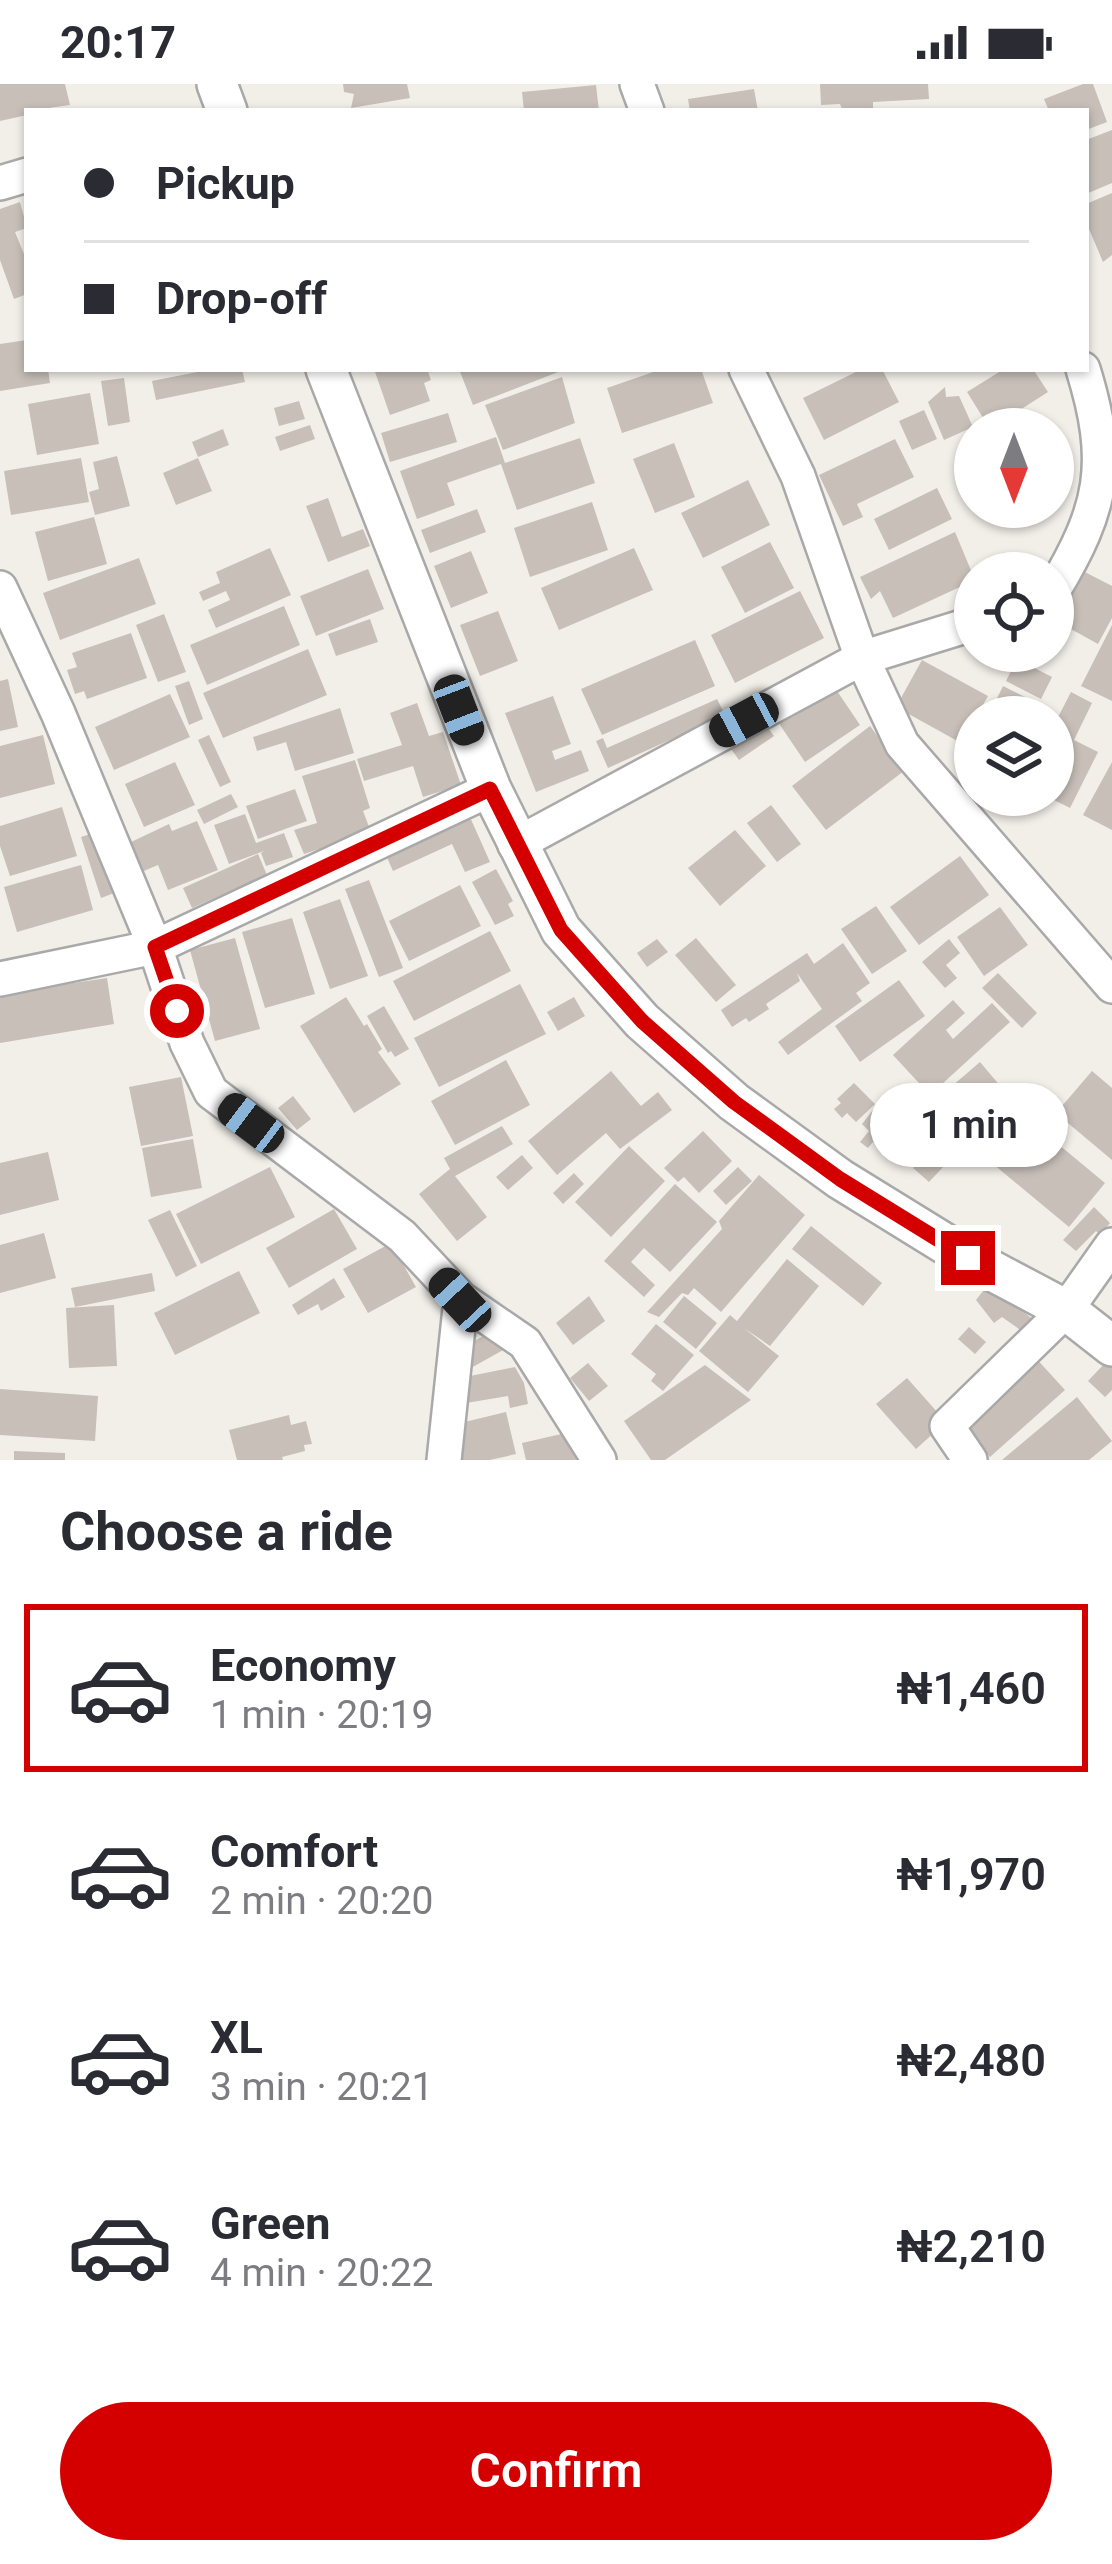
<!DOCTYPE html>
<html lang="en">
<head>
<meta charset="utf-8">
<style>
	body { margin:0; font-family:Roboto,sans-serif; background:#f7f7f7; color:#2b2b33; height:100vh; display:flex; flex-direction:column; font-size:45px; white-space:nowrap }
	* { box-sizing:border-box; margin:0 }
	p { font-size:39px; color:#7c7c81 }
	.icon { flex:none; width:66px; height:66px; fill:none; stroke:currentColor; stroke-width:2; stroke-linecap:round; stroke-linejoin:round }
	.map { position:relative; height:1376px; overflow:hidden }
	.panel { display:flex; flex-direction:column; background:#fff; flex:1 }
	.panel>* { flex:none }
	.banner { position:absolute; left:24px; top:24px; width:1065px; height:264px; border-radius:0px; box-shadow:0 3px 9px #0004; display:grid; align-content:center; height:264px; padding:0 60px; background:#fff }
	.needle { width:78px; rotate:180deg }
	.buttons { position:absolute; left:954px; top:324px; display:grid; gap:24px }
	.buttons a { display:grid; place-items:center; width:120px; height:120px; border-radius:50%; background:#fff; box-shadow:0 3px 9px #0004; font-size:60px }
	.end { position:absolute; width:54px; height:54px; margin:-27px; border:15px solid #d40000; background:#fff; box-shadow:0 0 0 6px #fff }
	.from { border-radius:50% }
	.bubble { position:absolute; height:84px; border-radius:42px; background:#fff; box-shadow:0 3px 9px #0004; font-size:39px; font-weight:600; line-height:84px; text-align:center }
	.car { position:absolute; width:36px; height:72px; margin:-36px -18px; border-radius:15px; box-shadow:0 0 9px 3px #0007; background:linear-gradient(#222 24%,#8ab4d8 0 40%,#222 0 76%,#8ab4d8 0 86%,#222 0) }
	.banner b { display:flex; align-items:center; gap:42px; height:114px; font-size:45px }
	.banner b+b { border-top:3px solid #e1e1e2 }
	.banner i { width:30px; height:30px; background:#2b2b33 }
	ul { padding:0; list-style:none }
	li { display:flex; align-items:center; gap:36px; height:168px; margin:0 24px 18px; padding:0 36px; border:6px solid transparent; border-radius:0px }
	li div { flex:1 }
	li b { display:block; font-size:45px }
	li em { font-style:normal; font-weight:600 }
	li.active { border-color:#d40000 }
	li>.icon { width:108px; height:108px; stroke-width:1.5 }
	h2 { padding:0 60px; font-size:54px; line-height:144px }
	.button { display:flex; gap:24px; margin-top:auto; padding:24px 60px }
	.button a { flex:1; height:138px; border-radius:72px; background:#d40000; color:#fff; font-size:48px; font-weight:600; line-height:138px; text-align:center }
	.status { display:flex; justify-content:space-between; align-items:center; height:84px; padding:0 60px; background:#fff; direction:ltr }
	.status svg { height:33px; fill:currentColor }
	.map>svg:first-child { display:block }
	.building { fill:#c7bfb8 }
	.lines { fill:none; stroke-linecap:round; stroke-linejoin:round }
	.minor-casing { stroke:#a9a9a9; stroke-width:38 }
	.tertiary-casing { stroke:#a9a9a9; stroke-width:44 }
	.minor { stroke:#fff; stroke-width:33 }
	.tertiary { stroke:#fff; stroke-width:39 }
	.route { stroke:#d40000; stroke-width:15 }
</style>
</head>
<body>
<div class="status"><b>20:17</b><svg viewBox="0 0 49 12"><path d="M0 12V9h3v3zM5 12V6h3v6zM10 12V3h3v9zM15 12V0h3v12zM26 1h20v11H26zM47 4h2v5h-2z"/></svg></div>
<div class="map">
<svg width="1112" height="1376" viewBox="0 0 1112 1376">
	<rect width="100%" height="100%" fill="#f2efe9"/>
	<path class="building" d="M0,0H65L70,21L27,27V31L0,37Z
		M343,0H407L410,14L351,24L354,10L344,8Z
		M820,0H928L929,15L873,18V24L842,25L840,20L821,21Z
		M1083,0H1093L1107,38L1086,46V27H1049L1044,15Z
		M596,1L599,27H524L522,8Z
		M754,5L758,27H690L688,15Z
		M1112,46V99L1086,110V56Z
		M1112,109V171L1103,178L1086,138V120Z
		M20,118L27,144L15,148L24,170L27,169V210L14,215L0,176V125Z
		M27,256V285H48L50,299L0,307V260Z
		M212,285H242L245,298L156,316L152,297Z
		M374,285H427L431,296L424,299L430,317L390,331Z
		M459,285H566L473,321Z
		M662,285H701L713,319L622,349L607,304Z
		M862,285H882L899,318L824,356L803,314Z
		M1004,285H1033L1048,308L990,345L967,308Z
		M562,293L575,339L503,366L485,321Z
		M124,294L130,338L108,342L101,297Z
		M945,303L946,313L959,312L973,343L944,356L928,318Z
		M90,309L99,360L37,371L28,320Z
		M299,317L305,335L279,342L274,324Z
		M924,326L937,355L912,366L899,337Z
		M448,329L457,358L390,378L381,349Z
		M310,341L315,355L280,367L275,353Z
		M223,345L229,361L198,373L192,358Z
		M496,353L505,379L580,354L595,399L517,426L501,380L447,399L455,421L417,435L400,387Z
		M895,355L914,393L857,420L863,433L843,442L819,391Z
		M674,359L695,413L655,429L633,375Z
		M1062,363L1065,415L1053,416V364Z
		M117,372L130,422L95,431L89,408L99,405L93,378Z
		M81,374L89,418L11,431L4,387Z
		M198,374L212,407L176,421L163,389Z
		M748,396L770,441L703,474L681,429Z
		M937,404L952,435L889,466L874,435Z
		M328,414L342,453L363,445L370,462L328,478L306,422Z
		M592,418L608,466L530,493L514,444Z
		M477,425L486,448L430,469L421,446Z
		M94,433L107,480L48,497L35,448Z
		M955,448L975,496L893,534L880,507L871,515L860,493Z
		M770,458L794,504L745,529L721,483Z
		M270,464L291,511L216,544L208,526L230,516L226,507L203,517L199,508L220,499L216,488Z
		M634,464L653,506L559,546L541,504Z
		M471,467L488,509L451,524L434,482Z
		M139,474L156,520L60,556L43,509Z
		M368,485L384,525L316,552L300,512Z
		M1081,486L1112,502V534L1098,560L1069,544L1057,567L1053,565V538Z
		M800,507L824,554L735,599L711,551Z
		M284,522L300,561L207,601L190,561Z
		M498,527L518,577L480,592L460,541Z
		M164,530L186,588L158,598L136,541Z
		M370,535L378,558L336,572L328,550Z
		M1112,541V617L1081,602Z
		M131,549L147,594L87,615L84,607L75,610L67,586L77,583L72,569Z
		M695,556L715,602L602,651L581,605Z
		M308,565L327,611L223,654L203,609Z
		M1017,575L1052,593L1041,615L1006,597Z
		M922,576L988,612L961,659L896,623Z
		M8,595L18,643L0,647V597Z
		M189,597L203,635L189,641L175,602Z
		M833,601L860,641L805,678L778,638Z
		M1003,602L1047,624L1043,633H988Z
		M1071,608L1092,619L1074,656L1098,668L1070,724L1044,711H1053V643Z
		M170,610L190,653L114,686L95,643Z
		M553,612L571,660L552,667L555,676L581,666L589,687L536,708L505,629Z
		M717,615L725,631L608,684L596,657L603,654L607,664Z
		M417,619L429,652L443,648L461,701L423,713L413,682L364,697L357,675L402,661L390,629Z
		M340,624L354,669L295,687L286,658L257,667L253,653Z
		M761,634L774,652L739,676L726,658Z
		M870,642L904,687L826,746L792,702Z
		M43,651L55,700L0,714V662Z
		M209,651L231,698L220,703L198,656Z
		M355,676L370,724L363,727L371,748L304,770L294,746L317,739L302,692Z
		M175,678L195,721L144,743L125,700Z
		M1112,678V746L1083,731Z
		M295,705L307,737L258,755L246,722Z
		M231,710L238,723L204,740L197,726Z
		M771,721L801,760L777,778L747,739Z
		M465,722L490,778L465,788L452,760L393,787L381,760Z
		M62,723L77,772L10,792L0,762V742Z
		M245,730L256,759L284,749L293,773L266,782L261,769L264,767L229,780L214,741Z
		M197,737L218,786L168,806L158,781L139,789L127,760L169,740L172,747Z
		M102,746L122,806L101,814L81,753Z
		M735,746L766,782L720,822L688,784Z
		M258,770L267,791L192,824L183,804Z
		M960,772L989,811L919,861L890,823Z
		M81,781L93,826L17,848L4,803Z
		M496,785L513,817L508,820L514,832L495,841L472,798Z
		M369,796L403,884L379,893L345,805Z
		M460,801L481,842L409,877L389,837Z
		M340,815L368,892L330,905L303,828Z
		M876,822L907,867L872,890L841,845Z
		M1000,823L1028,861L984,892L957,853Z
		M292,834L315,910L265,924L242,848Z
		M490,847L511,887L414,937L393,897Z
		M235,854L260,945L215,957L190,866Z
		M696,854L736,901L716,918L675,871Z
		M657,855L668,868L647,883L637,869Z
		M949,855L960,869L946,881L957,894L945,904L922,878Z
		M843,859L870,899L856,909L862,917L788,971L778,958L822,925L797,889L800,897L766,920L769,925L749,938L746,934L732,943L721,926L807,869L814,880Z
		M998,889L1037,929L1022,944L982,904Z
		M107,894L114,940L0,959V910Z
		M899,896L925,932L860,978L835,942Z
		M520,900L546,950L439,1003L414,954Z
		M346,913L364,942L367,940L382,965L378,968L401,1000L354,1029L300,942Z
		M574,913L585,932L558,947L547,928Z
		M953,916L965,929L946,946L953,955L992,919L1010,938L930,1011L893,971Z
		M384,922L409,965L395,973L391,967L388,969L367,932Z
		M506,976L530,1021L455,1061L431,1017Z
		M980,978L1013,1017L957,1064L924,1026Z
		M611,987L641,1022L658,1008L672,1026L620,1065L606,1049L557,1091L528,1057Z
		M1092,987L1112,1004V1076L1056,1029Z
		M181,993L193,1052L141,1062L129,1003Z
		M854,999L875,1020L856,1038L847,1029L842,1034L834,1025L841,1019L837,1015Z
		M293,1012L311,1035L297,1046L278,1024Z
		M876,1022L900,1041L881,1064L873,1058L868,1064L860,1058L869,1047L862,1040Z
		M1029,1036L1105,1099L1069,1143L993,1080Z
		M502,1042L513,1060L455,1092L487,1133L457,1157L419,1110L450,1085L444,1074Z
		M703,1047L732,1077L699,1109L684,1093L678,1098L664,1084Z
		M193,1055L202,1104L151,1113L142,1064Z
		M629,1062L665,1097L611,1153L575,1118Z
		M930,1066L946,1080L929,1098L913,1084Z
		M48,1068L59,1116L0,1131V1079Z
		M522,1071L533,1084L508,1106L496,1093Z
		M270,1083L295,1133L201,1180L176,1130Z
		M738,1083L752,1097L726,1121L713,1107Z
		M574,1089L584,1100L563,1120L553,1109Z
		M759,1091L805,1131L721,1228L694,1204L688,1211L682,1209L659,1233L647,1228L722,1145L719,1137Z
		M675,1100L717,1138L670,1188L644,1164L631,1178L655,1201L644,1213L604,1177Z
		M1094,1123L1110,1139L1100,1151L1096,1147L1076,1167L1063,1156Z
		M334,1125L357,1165L289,1204L266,1164Z
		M170,1126L197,1182L176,1193L148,1136Z
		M811,1142L882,1199L863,1222L792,1165Z
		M44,1149L56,1194L0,1209V1161Z
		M391,1159L416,1203L368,1229L343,1185Z
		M787,1175L819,1202L770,1262L744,1244L779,1272L748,1308L699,1267L730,1231L737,1237Z
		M239,1187L260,1229L175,1271L154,1229Z
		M152,1189L155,1207L75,1223L71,1204Z
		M334,1194L345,1213L321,1227L318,1220L298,1231L292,1221Z
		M993,1194L1029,1222L1025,1229L1035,1237L1026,1250L1002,1233L994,1239L976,1216Z
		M589,1212L605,1237L573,1261L556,1239Z
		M684,1212L717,1239L696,1265L663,1238Z
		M114,1221L117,1282L69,1284L66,1224Z
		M656,1240L694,1271L663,1307L651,1297L656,1290L631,1270Z
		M969,1243L986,1258L975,1270L958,1255Z
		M494,1246L505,1265L471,1284L460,1265Z
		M1033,1271L1065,1306L990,1373L958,1338Z
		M588,1279L608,1302L589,1317L570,1294Z
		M1105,1279L1112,1284V1306L1105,1313L1088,1297Z
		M705,1281L751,1316L665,1376H651L624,1337Z
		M515,1283L524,1299L528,1320L510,1324L508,1312L460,1320L455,1295Z
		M907,1294L946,1338L916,1365L876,1320Z
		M0,1305L98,1312L95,1357L0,1351Z
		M1077,1313L1112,1357L1089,1376H1002Z
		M506,1328L516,1370L490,1376H460L452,1341Z
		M289,1331L291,1341L306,1337L312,1360L304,1361L305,1367L282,1373L283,1376H237L229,1346Z
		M570,1348L577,1376H526L522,1359Z
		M14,1367L65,1369V1376H14Z"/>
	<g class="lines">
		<defs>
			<path id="minor" d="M637,0L647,27
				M0,99L27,91
				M746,285L798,392L862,574L902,660L1112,902
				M0,504L58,629L155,863L187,959L211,1008L402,1152L461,1215L525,1259L599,1376
				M1053,507C1103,424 1112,379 1083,285
				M515,761L862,574L975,539
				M0,895L155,863L491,705
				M444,1376L461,1215
				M970,1376L947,1342L1066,1226L1112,1161"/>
			<path id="tertiary" d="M217,0L227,27
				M326,285L491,705L561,846L642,937L734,1018L840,1095L968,1174L1066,1226L1112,1262"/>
		</defs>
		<use href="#minor" class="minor-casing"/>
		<use href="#tertiary" class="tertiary-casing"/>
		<use href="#minor" class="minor"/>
		<use href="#tertiary" class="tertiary"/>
	</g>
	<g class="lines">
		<path class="route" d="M177,927L155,863L490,705L561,846L642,937L734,1018L840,1095L968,1174"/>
	</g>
</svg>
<div class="buttons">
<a><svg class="needle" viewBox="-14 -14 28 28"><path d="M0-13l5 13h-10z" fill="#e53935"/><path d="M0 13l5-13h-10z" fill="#7c7c81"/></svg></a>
<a><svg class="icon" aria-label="locate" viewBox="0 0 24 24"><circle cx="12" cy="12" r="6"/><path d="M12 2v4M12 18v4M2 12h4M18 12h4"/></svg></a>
<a><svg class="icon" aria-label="layers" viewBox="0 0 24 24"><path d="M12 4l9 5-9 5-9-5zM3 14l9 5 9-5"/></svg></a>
</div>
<i class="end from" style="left:177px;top:927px"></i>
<i class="end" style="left:968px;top:1174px"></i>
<div class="bubble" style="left:870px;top:999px;width:198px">1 min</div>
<i class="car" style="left:459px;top:626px;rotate:159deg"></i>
<i class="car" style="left:744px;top:636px;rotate:242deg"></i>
<i class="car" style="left:251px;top:1039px;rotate:307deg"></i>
<i class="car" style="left:460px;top:1216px;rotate:317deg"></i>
<div class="banner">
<b><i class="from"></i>Pickup</b>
<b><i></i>Drop-off</b>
</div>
</div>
<section class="panel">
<h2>Choose a ride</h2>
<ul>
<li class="active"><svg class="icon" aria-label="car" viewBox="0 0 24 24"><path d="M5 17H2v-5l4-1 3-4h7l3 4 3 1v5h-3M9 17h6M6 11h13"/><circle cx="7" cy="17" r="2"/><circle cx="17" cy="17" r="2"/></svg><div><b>Economy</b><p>1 min · 20:19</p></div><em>₦1,460</em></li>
<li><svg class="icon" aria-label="car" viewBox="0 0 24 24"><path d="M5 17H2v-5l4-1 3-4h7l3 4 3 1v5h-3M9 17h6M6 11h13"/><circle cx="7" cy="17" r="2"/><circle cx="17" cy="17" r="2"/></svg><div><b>Comfort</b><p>2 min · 20:20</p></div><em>₦1,970</em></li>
<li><svg class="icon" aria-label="car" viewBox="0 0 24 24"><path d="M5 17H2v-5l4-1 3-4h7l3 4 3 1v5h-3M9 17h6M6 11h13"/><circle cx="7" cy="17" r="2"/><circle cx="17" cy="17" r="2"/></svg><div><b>XL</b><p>3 min · 20:21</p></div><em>₦2,480</em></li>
<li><svg class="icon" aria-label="car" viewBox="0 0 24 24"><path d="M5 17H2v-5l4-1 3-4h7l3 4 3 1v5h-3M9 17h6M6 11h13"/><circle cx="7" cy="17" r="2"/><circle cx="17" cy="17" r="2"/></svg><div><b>Green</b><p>4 min · 20:22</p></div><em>₦2,210</em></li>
</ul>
<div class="button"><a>Confirm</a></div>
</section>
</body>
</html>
